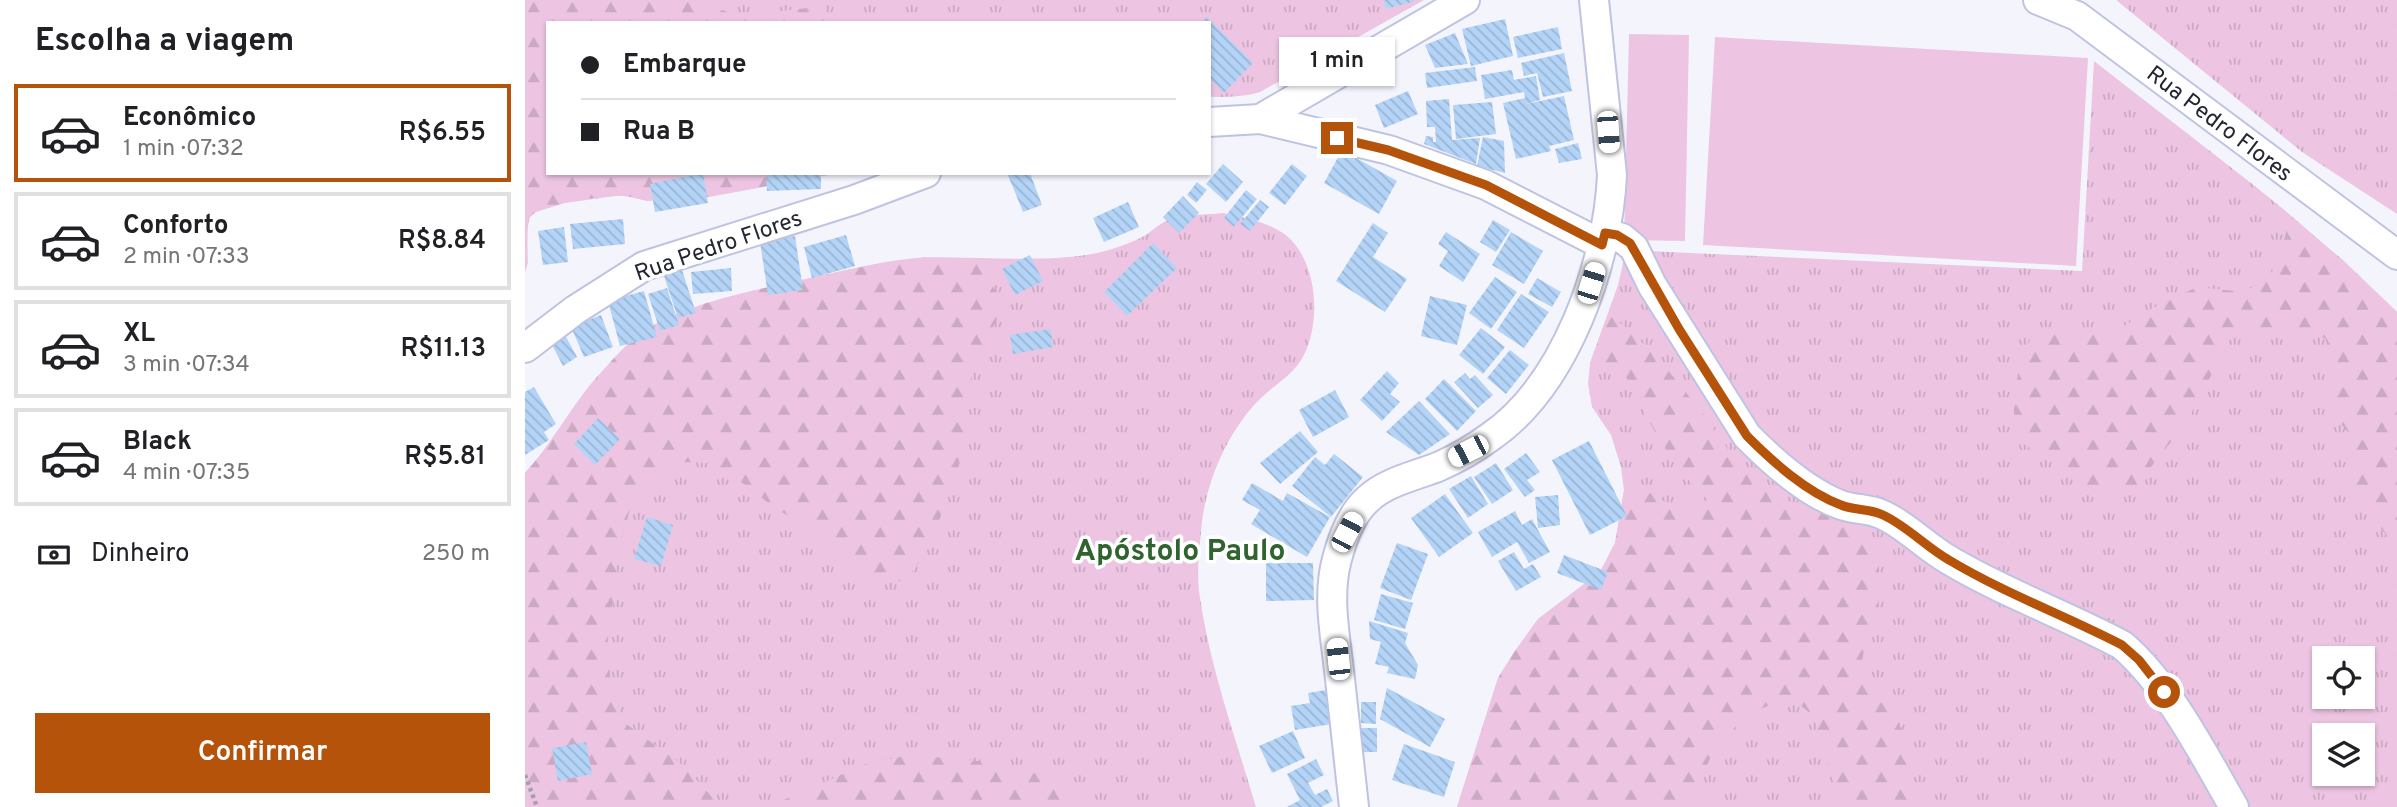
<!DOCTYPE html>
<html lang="pt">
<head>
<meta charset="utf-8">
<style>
	body { margin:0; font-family:Overpass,sans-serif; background:#f6f6f6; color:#202124; height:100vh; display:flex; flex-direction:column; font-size:26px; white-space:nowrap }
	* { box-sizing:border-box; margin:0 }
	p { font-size:23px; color:#757577 }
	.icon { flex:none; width:38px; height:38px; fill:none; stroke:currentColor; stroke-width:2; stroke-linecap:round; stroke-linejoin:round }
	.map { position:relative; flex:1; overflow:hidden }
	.details { display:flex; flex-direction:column; background:#fff; width:525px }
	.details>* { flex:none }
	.hud { position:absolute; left:21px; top:21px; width:665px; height:154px; border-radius:0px; box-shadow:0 2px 5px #0004; display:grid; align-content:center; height:154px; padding:0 35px; background:#fff }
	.controls { position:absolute; left:1787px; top:646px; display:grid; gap:14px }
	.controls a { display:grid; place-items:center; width:63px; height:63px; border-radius:0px; background:#fff; box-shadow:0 2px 5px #0004; font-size:35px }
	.end { position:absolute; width:32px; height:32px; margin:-16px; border:9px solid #b45309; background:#fff; box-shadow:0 0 0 4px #fff }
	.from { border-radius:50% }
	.bubble { position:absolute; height:49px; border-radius:0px; background:#fff; box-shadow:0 2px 5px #0004; font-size:23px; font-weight:600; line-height:49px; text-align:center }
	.car { position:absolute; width:21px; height:42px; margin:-21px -10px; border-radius:9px; box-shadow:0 0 5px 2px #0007; background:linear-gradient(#fff 24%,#345 0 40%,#fff 0 76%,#345 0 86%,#fff 0) }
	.hud b { display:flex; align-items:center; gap:24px; height:66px; font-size:26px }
	.hud b+b { border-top:2px solid #e0e0e0 }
	.hud i { width:18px; height:18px; background:#202124 }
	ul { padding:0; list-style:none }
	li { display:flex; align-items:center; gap:21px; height:98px; margin:0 14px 10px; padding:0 21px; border:4px solid #e0e0e0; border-radius:0px }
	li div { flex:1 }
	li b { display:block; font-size:26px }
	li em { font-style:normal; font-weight:600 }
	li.selected { border-color:#b45309 }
	li>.icon { width:63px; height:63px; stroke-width:1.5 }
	h2 { padding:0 35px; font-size:32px; line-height:84px }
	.pay { display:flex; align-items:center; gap:18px; height:77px; padding:0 35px; font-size:26px }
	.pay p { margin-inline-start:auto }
	.button { display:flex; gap:14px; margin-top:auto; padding:14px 35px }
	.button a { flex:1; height:80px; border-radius:0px; background:#b45309; color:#fff; font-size:28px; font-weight:600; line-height:80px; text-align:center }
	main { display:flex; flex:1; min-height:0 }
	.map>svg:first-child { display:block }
	.grass { fill:url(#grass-tufts); fill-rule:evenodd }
	.forest { fill:url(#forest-firs) }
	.park { fill:#edc5e3 }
	.building { fill:url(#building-back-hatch) }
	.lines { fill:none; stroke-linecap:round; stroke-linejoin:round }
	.minor-casing { stroke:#bfc3e2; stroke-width:32 }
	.path { stroke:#a0a1aa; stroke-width:4.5; stroke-dasharray:3.5 3.5; stroke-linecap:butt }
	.minor { stroke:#fff; stroke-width:28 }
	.route { stroke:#b45309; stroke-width:9 }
	.labels { text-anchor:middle; stroke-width:7; stroke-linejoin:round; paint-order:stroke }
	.street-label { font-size:23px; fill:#242631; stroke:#fff }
	.district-label { font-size:30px; font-weight:bold; fill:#30642f; stroke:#fff }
</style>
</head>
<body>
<main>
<section class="details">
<h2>Escolha a viagem</h2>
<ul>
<li class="selected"><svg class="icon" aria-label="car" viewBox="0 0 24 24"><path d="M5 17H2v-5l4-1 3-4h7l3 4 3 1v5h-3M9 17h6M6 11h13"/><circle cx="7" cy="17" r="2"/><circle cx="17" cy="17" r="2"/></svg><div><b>Econômico</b><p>1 min · 07:32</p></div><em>R$6.55</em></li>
<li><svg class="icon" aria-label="car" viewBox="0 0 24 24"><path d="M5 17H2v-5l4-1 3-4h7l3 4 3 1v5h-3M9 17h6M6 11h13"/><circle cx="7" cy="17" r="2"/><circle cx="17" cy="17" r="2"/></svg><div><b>Conforto</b><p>2 min · 07:33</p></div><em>R$8.84</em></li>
<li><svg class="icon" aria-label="car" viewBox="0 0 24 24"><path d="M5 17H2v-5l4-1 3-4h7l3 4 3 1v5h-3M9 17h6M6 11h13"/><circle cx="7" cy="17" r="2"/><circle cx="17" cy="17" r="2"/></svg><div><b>XL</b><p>3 min · 07:34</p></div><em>R$11.13</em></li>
<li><svg class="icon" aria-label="car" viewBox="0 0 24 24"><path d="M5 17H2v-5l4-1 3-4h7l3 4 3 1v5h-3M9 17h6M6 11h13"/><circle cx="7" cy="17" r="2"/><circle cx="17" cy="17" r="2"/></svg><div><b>Black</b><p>4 min · 07:35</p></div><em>R$5.81</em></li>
</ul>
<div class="pay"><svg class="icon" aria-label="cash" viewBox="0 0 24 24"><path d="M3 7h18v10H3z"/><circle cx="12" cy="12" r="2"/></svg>Dinheiro<p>250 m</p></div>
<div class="button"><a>Confirmar</a></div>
</section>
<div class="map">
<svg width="1872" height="807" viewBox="0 0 1872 807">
	<defs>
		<pattern id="grass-tufts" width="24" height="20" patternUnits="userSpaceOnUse" patternTransform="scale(1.75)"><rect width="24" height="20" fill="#edc5e3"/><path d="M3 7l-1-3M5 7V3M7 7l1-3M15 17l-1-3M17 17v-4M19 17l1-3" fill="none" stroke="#cba9c3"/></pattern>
		<pattern id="forest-firs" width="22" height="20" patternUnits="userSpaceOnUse" patternTransform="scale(1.75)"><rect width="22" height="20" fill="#edc5e3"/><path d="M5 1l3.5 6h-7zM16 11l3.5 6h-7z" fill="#cba9c3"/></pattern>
		<pattern id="building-back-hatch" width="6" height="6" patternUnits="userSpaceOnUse" patternTransform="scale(1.75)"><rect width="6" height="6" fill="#b3d3f7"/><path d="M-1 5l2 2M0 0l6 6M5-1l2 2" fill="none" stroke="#9ab5d4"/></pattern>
	</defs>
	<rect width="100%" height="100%" fill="#f4f5fc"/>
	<path class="grass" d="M0,0H899L735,92C718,97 702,97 684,97V23H23V173H314L183,197L123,201L97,195L40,203L11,212L4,218L1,231L3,263L0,272Z
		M1591,0H1872V214L1777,152Z
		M1569,61C1621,102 1674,142 1726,183C1777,223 1825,267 1872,312V807H932L973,678L990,651L1013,619L1075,572L1090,543L1099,491L1096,467L1086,435L1067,407L1063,384L1065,363L1093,285L1101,250L1557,271ZM1799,658H1838V696H1799ZM1799,735H1838V774H1799Z
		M698,213C719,218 740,221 758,233C792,257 797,319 779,355C770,374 749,385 735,399C701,433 679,486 676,533C674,551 672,573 674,591C684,665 710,736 731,807H0V473C33,437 54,389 92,357C154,303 214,294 291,277C327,269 363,259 400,258C451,256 503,262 554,256C577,253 598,247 619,236C627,231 636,222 646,219C662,214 681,215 698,213Z"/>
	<path class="forest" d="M0,0H172L212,16L299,6L303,23H23V173H314L183,197L145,200L128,197L123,201C114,199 105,196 96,196C78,196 15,203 5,217C0,231 5,256 0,272Z
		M1765,216L1818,260L1872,312V548L1829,496L1825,468L1831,441L1808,415L1810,369L1800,338L1765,333L1709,332L1661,423L1606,492L1565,487L1499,444L1489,420V395L1497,354L1510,332L1591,331L1628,308L1672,287L1709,291L1727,288L1746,275L1760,237Z
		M401,257L452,259L477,302L473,316L447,377L440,409V440L427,486L414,521L393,564L379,581L357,582L329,565L302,539L250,508L219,484L183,463L158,462L134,468L108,499L94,549L82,647L87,691L100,723L160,767L188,798L208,807H0V473C40,430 65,375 111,337C151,305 226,291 276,280C318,271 358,261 401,257Z
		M1083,314C1120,340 1143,370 1171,405C1193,432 1208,464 1238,485C1249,493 1263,501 1275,506C1299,515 1338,514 1350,540C1356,552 1355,605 1351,618C1346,634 1336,651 1337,669C1339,687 1375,720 1383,740C1392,762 1379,784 1384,807H1321C1314,792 1308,777 1303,762C1297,745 1295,720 1279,708C1249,687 1201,730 1187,755C1178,771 1176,789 1174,807H932L973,678L990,651L1013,619L1075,572L1090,543L1099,490L1111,485C1140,501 1149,514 1183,500C1158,477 1140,451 1124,421C1116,407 1114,388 1101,378C1092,371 1076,368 1065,363Z
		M385,755L475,763L528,779L573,807H232L254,802L343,763Z"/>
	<path class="park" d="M1104,34L1164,35L1160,241L1099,240Z
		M1190,37L1563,58L1551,266L1178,245Z"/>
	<path class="building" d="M858,0H890V1L861,9Z
		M682,17L728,63L699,93L684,78V23H676Z
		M980,19L988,56L946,66L937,29Z
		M1033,27L1037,49L993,58L988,37Z
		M930,33L943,64L910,68L900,45Z
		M1039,53L1047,91L1018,97L1012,73L999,76L996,63Z
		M950,67L952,81L902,88L900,73Z
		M987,70L989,80L1011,76L1015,100L1001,104L1039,96L1049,140L1024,146L1026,151L991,159L978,103L1000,98L999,92L960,99L956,75Z
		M883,91L893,114L859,128L850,105Z
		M924,99L927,140L955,138L951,164L899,144L901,136L908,137V142H911L910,127H902L901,101Z
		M967,102L971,134L931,139L928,105Z
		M958,137L979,141L980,173L952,166Z
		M1053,143L1057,159L1034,163L1030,149Z
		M817,150L872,181L854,214L799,183Z
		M698,164L718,182L701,202L681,184Z
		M767,164L782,176L760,205L744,193Z
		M178,173L183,203L130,212L125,184Z
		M241,173H296V189L242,191Z
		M482,173H505L517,205L498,212Z
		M672,182L682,190L671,203L662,195Z
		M721,190L732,199L709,227L699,218Z
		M658,196L674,213L654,233L638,217Z
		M735,200L744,207L725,231L715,224Z
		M603,202L614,227L579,242L568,218Z
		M98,219L100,244L48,249L45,224Z
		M968,220L985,230L971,252L955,242Z
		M848,223L863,233L848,257L882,279L860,312L811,281Z
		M39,227L43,262L18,265L13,231Z
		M921,232L955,254L938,282L914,266L923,251L913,244Z
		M986,232L1018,251L999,284L967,265Z
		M321,235L330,266L287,278L279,247Z
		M270,236L278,290L243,295L235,242Z
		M628,243L652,268L602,316L579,292Z
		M505,255L518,281L490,295L477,269Z
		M206,268L207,291L168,294L166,272Z
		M157,270L171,313L153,318L139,276Z
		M970,277L992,292L966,329L944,313Z
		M1012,278L1036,292L1027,307L1003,294Z
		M142,288L154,325L135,331L123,294Z
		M119,291L132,337L95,346L83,301Z
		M996,294L1024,312L999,348L972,330Z
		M905,296L942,305L932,345L896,336Z
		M76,315L88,347L59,357L46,327Z
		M956,328L980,347L958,374L934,355Z
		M526,329L528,347L488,354L485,335Z
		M40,335L52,357L38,366L26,343Z
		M985,350L1004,365L981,394L962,378Z
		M862,371L874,383L865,394L875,402L857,421L835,400Z
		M940,373L945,379L950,375L968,395L953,408L929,382Z
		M919,379L951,411L932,431L900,399Z
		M9,387L31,424L19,432L24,440L0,455V392Z
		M810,390L824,417L788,437L774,410Z
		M894,401L925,434L894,455L861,432Z
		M73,418L95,439L70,465L49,444Z
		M775,431L793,452L755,484L735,463Z
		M1064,441L1102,516L1065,535L1027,460Z
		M1001,453L1015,472L1002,480L1010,490L1000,497L979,469Z
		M809,454L838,477L806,517L767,486L790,457L800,465Z
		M971,463L988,490L967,504L949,477Z
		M946,476L963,504L943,518L924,489Z
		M727,483L758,501L762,493L805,517L782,557L726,524L735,510L717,500Z
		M920,494L948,533L914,557L886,518Z
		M1033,495L1035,525L1013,528L1010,497Z
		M990,511L997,525L1007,519L1025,552L1004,563L992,542L967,557L953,532Z
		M122,517L148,525L136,566L109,559Z
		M872,543L903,554L886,600L855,588Z
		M989,552L999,569L1008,564L1016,577L991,591L973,561Z
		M1039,555L1083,572L1076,590L1032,573Z
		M741,563H788L789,600L741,601Z
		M856,594L888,603L880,629L849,620Z
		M844,621L883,633L880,643L893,665L890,679L862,673L864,667L850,664L856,642L845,639Z
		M862,688L920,719L905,747L855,719Z
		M801,690L807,724L770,730L766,706L785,703L783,693Z
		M836,702H851V724L836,723Z
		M836,728H852V752H837Z
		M768,731L780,758L747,773L734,746Z
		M61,742L67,774L33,781L27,748Z
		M879,744L930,762L919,797L867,780Z
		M791,759L799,775L783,783L790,795L802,789L808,801L796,807H762L775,800L762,774Z"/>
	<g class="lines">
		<defs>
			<path id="minor" d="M1513,0L1552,16L1872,255
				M735,119L864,150L961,185L1078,245
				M684,122L735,119L940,0
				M1080,233L1097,238L1109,248L1127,285L1222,436C1248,462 1281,492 1316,505C1330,510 1344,508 1358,515C1382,526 1401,547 1424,560C1479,593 1541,615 1597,645C1643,684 1679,755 1709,807
				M0,348L50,310L119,266L329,200L401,173
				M829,807C824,761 819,716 814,670C810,634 802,595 812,559C817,540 827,513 843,499C862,481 891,476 915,466C933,458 950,448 965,437C1041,385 1083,263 1087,175L1069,0"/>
		</defs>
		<use href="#minor" class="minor-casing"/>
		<path class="path" d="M0,775L12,807"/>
		<use href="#minor" class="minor"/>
	</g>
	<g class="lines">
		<path class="route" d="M812,138L863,150L961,185L1077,245L1080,233L1092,235L1105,243L1154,329L1222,436C1248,462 1281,492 1316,505C1330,511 1344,508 1358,515C1382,526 1401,547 1424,560C1479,593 1541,616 1597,645L1614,660L1639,692"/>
	</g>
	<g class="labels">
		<g class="street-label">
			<text transform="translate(1695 123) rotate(37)" y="8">Rua Pedro Flores</text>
			<text transform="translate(193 245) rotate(-19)" y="8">Rua Pedro Flores</text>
		</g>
		<g class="district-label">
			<text x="655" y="560">Apóstolo Paulo</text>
		</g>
	</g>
</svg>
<div class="controls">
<a><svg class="icon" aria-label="locate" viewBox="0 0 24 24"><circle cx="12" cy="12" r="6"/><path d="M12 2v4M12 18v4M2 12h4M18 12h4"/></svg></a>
<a><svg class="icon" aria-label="layers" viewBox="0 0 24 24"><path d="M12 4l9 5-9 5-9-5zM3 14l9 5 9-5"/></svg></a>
</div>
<i class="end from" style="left:1639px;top:692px"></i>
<i class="end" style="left:812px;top:138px"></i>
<div class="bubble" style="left:754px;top:37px;width:116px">1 min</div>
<i class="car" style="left:1083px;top:132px;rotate:176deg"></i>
<i class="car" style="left:1066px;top:283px;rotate:17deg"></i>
<i class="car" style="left:943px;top:451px;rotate:243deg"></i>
<i class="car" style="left:822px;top:532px;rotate:28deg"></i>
<i class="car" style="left:813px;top:659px;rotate:354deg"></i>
<div class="hud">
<b><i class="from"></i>Embarque</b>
<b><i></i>Rua B</b>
</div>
</div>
</main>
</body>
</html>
